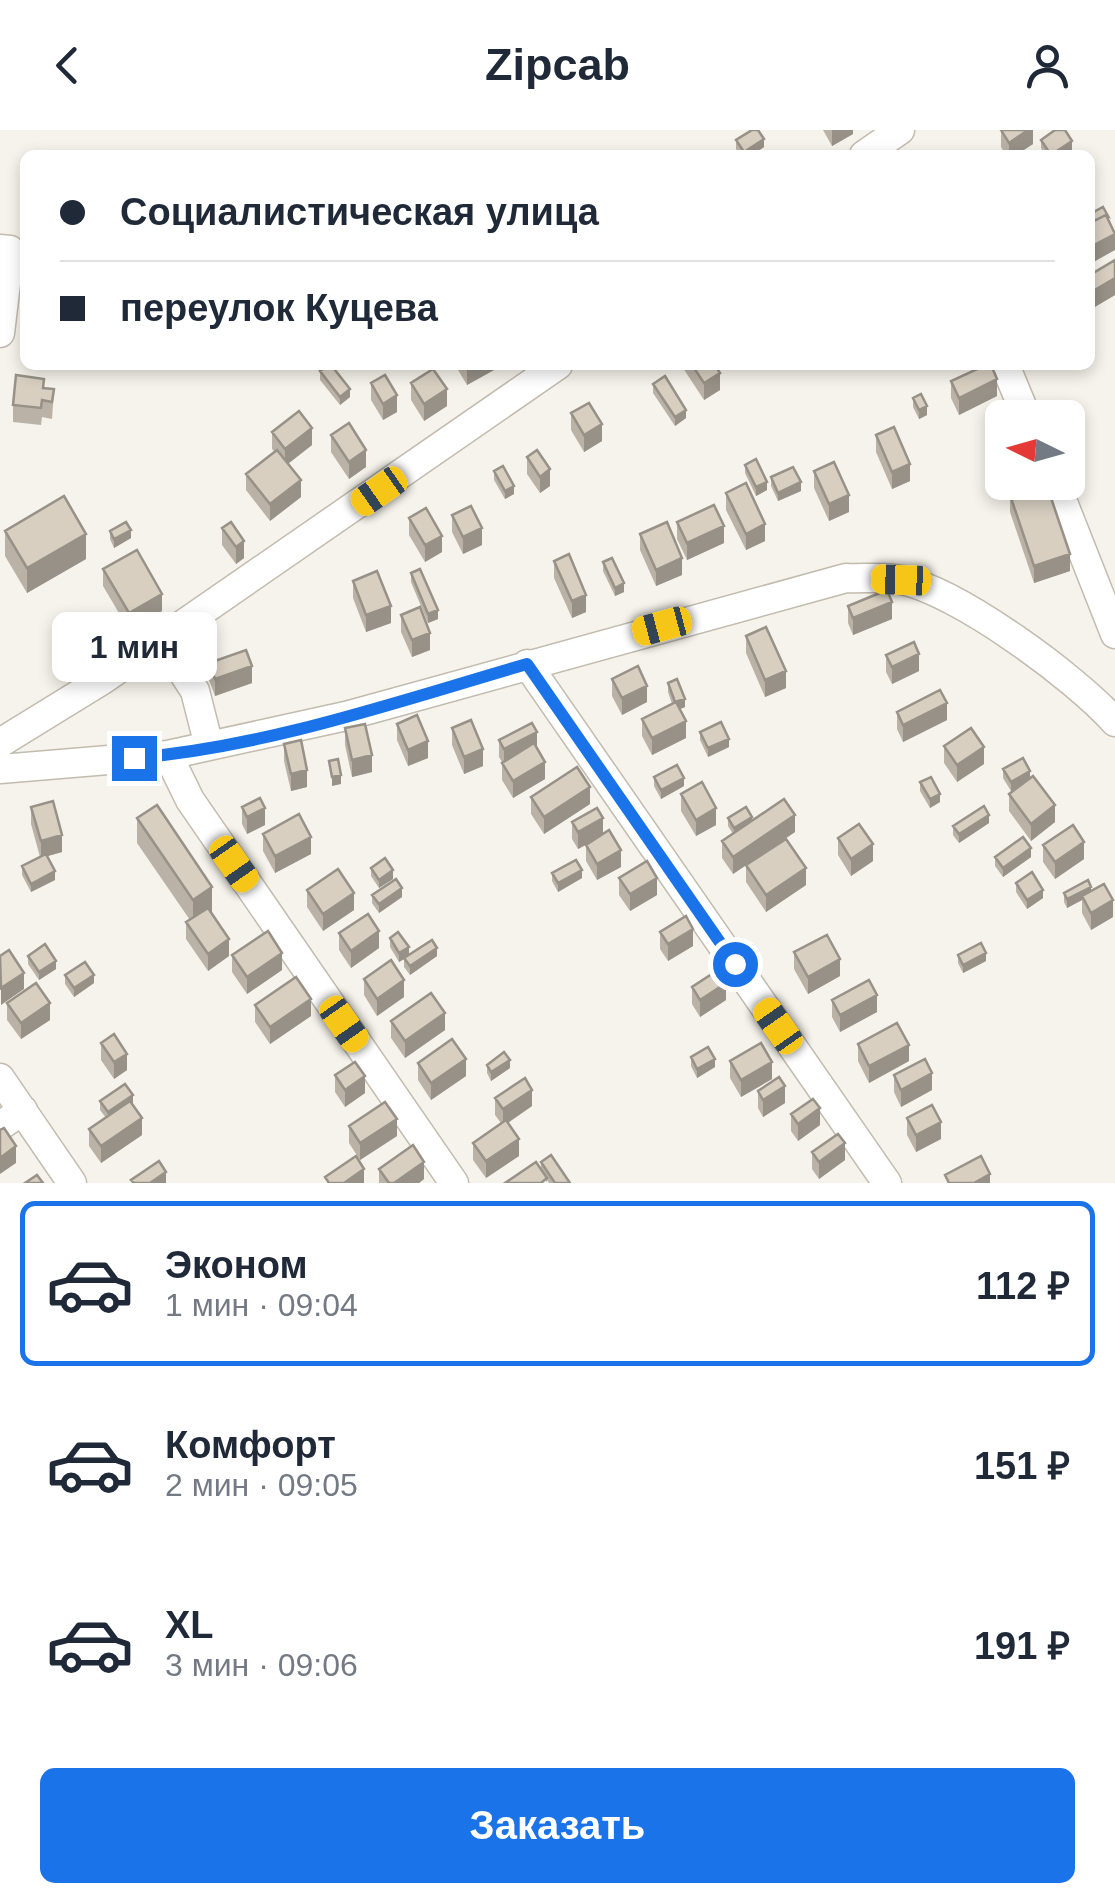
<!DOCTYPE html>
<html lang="ru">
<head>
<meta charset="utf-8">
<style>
	body { margin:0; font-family:Arial,sans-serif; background:#f6f6f7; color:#1f2937; height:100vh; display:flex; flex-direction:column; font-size:38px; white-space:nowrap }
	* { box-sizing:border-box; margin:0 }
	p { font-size:32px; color:#747a83 }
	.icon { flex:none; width:55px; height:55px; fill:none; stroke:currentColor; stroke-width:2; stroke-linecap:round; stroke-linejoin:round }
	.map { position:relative; height:1053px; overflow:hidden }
	.panel { display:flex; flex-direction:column; background:#fff; flex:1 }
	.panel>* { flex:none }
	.guide { position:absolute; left:20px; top:20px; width:1075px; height:220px; border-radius:15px; box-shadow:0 5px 15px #0003; display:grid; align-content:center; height:220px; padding:0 40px; background:#fff }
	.needle { width:65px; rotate:275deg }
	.buttons { position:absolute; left:985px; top:270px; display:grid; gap:20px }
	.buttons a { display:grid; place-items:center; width:100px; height:100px; border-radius:15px; background:#fff; box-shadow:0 5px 15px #0003; font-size:50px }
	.end { position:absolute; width:45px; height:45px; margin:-22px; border:12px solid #1a73e8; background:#fff; box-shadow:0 0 0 5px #fff }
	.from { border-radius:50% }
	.bubble { position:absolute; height:70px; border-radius:15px; background:#fff; box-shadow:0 5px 15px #0003; font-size:32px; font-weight:600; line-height:70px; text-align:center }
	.car { position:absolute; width:30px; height:60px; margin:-30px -15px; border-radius:12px; box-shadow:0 0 8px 2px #0007; background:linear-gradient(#f5c518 24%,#345 0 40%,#f5c518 0 76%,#345 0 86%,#f5c518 0) }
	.guide b { display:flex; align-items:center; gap:35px; height:95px; font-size:38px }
	.guide b+b { border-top:2px solid #e0e1e3 }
	.guide i { width:25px; height:25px; background:#1f2937 }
	ul { padding:18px 0 0; list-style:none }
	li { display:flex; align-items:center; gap:30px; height:165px; margin:0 20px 15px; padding:0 20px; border:5px solid transparent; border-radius:15px }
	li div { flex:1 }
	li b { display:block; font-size:38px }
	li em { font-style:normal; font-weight:600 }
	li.on { border-color:#1a73e8 }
	li>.icon { width:90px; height:90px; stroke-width:1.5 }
	.primary-button { display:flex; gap:20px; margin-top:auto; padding:20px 40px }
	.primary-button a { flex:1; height:115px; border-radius:15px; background:#1a73e8; color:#fff; font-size:40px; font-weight:600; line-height:115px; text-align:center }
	header { display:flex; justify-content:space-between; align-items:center; height:130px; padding:0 40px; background:#fff; font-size:45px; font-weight:600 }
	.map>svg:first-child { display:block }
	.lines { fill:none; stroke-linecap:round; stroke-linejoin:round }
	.minor-casing { stroke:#c2bbae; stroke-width:31 }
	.minor { stroke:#fff; stroke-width:28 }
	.wall { fill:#bab2a6 }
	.shaded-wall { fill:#979187 }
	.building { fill:#d8cfc1; stroke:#979187; stroke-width:2.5 }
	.route { stroke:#1a73e8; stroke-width:12 }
</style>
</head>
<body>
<header><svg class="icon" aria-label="back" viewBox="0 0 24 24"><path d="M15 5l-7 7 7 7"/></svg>Zipcab<svg class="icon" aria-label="person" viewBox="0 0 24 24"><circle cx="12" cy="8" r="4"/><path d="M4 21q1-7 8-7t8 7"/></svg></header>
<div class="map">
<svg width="1115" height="1053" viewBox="0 0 1115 1053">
	<rect width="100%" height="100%" fill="#f6f3ec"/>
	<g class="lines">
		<defs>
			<path id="minor" d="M864,25L900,0
				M0,119L10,120L0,203
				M1005,235L1027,288
				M1055,352L1115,504
				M162,510L195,561L209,616
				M527,534L887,1053
				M0,613L104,549L558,235
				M168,625L190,670L454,1053
				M0,639L168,625L346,586L846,448C863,449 884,446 901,450C958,461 1076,548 1115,592
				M0,948L72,1053
				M0,996L23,980"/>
		</defs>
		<use href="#minor" class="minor-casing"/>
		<use href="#minor" class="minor"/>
	</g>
	<path class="wall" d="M823,0H853V4L832,16Z
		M1001,0H1033V14L1016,25H1006L1001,17Z
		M736,10L764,17L752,25H740L736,19Z
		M1041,10L1072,20L1065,25H1045L1041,18Z
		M1115,130V165L1093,178L1090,172V145Z
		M455,235H503L467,255Z
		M681,235H715L720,260L704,270Z
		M320,241L350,267L340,275L320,250Z
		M951,251L997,266L959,285L951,268Z
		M371,253L397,282L383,290L371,270Z
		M411,253L447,276L424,291L411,270Z
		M653,254L686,288L675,296L653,263Z
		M44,258L54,259L52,289L42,287L41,295L13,292V275Z
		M913,268L927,285L919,289L913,277Z
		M571,283L602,311L584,322L571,300Z
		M272,302L312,315L288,334L301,367L270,391L246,360V344L275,322L272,319Z
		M331,305L366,337L349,349L331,322Z
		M876,305L910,351L892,359L876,322Z
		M527,327L550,356L540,363L527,344Z
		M745,335L767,360L756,366L745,343Z
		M494,341L514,364L505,369L494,350Z
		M814,341L849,382L829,391L814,358Z
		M771,347L801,361L778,371L771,356Z
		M726,363L765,411L746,420L726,380Z
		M1010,365L1070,441L1034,453L1010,382Z
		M452,385L482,415L463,424L452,402Z
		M409,388L442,422L425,432L409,405Z
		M677,392L724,413L687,430L677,409Z
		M222,398L244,428L236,434L222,415Z
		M5,401L86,429L27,463L5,426Z
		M110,401L131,408L114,418L110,409Z
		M640,404L682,445L656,456L640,420Z
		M554,431L586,482L572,488L554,448Z
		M603,432L624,462L615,466L603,441Z
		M103,439L162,481L129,500L103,456Z
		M411,443L438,489L428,493L411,452Z
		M353,451L391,493L366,502L353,468Z
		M848,476L892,489L853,505L848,493Z
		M401,485L430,520L412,527L401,502Z
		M746,506L786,558L765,567L746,523Z
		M886,525L919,541L892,554L886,542Z
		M209,533L252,553L215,566L209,550Z
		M612,549L647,572L622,585L612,566Z
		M668,553L685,577L680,579L686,608L652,625L642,606V589L672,574L668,562Z
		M897,582L947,590L903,612L897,599Z
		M397,594L428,628L408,636L397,610Z
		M345,598L372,642L352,647L345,615Z
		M452,598L483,636L464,644L452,615Z
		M700,602L729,617L708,627L700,610Z
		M499,610L537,618L545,649L513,668L502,650V632L499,627Z
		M284,614L307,657L291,661L284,631Z
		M944,616L984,634L957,652L944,633Z
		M1003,639L1030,648L1055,692L1031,711L1009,681V664L1023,653L1011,661L1003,648Z
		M654,647L684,656L661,669L654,656Z
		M920,652L940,672L930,678L920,661Z
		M681,664L716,695L696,706L681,681Z
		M531,667L590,674L544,704L531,684Z
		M31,677L62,722L47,726L55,750L31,762L22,745V736L40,727L31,694Z
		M242,677L265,695L247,704L242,694Z
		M137,688L212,782L211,783L229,826L208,841L186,809V792L190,790L137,713Z
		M728,688L752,690L795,702L733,744L722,728V711L733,704L728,696Z
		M572,692L603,704L621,737L597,750L586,731V715L578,719L572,709Z
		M989,693L959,713L953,705V696Z
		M263,704L311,724L275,743L263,721Z
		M838,708L873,731L851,746L838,725Z
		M1043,715L1084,729L1055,749L1043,732Z
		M995,727H1031L1003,747L995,736Z
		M746,735L806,755L766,782L746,752Z
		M371,738L393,749L379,758L371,746Z
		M552,743L582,748L558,762L552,751Z
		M619,748L657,765L630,781L619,765Z
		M1016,753L1043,768L1027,779L1016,762Z
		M307,760L354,780L323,801L307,777Z
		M1091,761L1113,787L1091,800L1082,783V770L1067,778L1064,772V763Z
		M372,765L402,767L379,783L372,773Z
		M660,802L693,816L668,831L660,819Z
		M339,803L379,818L351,838L339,820Z
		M390,808L409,826H437L410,845L404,837V829L399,832L390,817Z
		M794,822L840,846L808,864L794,839Z
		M232,825L282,840L247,864L232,842Z
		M958,825L986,831L963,843L958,833Z
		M28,826L56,839L39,850L28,834Z
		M65,845L94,853L74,867L65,854Z
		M364,849L404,867L377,886L364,865Z
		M692,857L726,870L700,887L692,874Z
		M832,870L877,882L840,902L832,887Z
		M7,873L50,890L21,909L7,890Z
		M255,875L311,886L270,914L255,892Z
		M391,891L445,900L405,928L391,908Z
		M101,913L127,940L114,949L101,930Z
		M858,914L909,931L869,953L858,931Z
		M691,927L715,937L697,948L691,936Z
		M730,931L772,949L741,967L730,948Z
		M418,933L466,946L431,970L418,950Z
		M487,935L510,938L491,951L487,943Z
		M335,945L365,963L345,977L335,962Z
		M894,945L932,960L901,977L894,962Z
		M758,961L785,973L763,987L758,978Z
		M495,968L532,976L508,993L519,1026L486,1048L473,1030V1013L501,993L495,985Z
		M100,971L132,974L142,1005L101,1033L89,1016V999L106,988L100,980Z
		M791,984L820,995L798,1011L791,1001Z
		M907,988L941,1009L916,1022L907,1005Z
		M349,996L397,1006L360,1030L349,1013Z
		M812,1022L845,1030L819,1049L812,1039Z
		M541,1032L570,1053H549L547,1050V1053L541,1039Z
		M379,1039L424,1049L419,1053H379Z"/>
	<path class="shaded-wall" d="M832,0H853V4L832,16Z
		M1028,0H1033V14L1016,25H1009V13Z
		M764,9V17L752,25H744V22Z
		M1072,11V20L1065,25H1052Z
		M1115,104V120L1090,134V117Z
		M1115,148V165L1093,178V161Z
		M473,235H503L467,255V239Z
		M720,243V260L704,270V253Z
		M997,249V266L959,285V268Z
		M350,259V267L340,275V267Z
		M447,259V276L424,291V274Z
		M397,265V282L383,290V274Z
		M927,276V285L919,289V280Z
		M686,280V288L675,296V287Z
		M602,294V311L584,322V305Z
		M312,298V315L285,336V319Z
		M366,320V337L349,349V332Z
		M910,334V351L892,359V342Z
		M550,339V356L540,363V347Z
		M301,350V367L270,391V374Z
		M767,352V360L756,366V357Z
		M801,352V361L778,371V363Z
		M514,356V364L505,369V361Z
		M849,365V382L829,391V374Z
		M765,394V411L746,420V404Z
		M724,396V413L687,430V413Z
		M482,398V415L463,424V407Z
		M131,400V408L114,418V409Z
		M86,404V429L27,463V438Z
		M442,406V422L425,432V415Z
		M244,411V428L236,434V417Z
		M1070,424V441L1034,453V436Z
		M682,428V445L656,456V440Z
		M624,453V462L615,466V458Z
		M162,464V481L129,500V483Z
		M586,465V482L572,488V471Z
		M892,472V489L853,505V488Z
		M391,476V493L366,502V485Z
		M438,480V489L428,493V484Z
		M430,503V520L412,527V510Z
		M919,524V541L892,554V537Z
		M252,536V553L215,566V549Z
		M786,541V558L765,567V550Z
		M647,556V572L622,585V568Z
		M685,569V577L675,581V572Z
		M947,573V590L903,612V595Z
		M686,591V608L652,625V608Z
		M537,602V619L504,636V619Z
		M729,609V617L708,627V618Z
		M428,611V628L408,636V620Z
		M984,617V634L957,652V635Z
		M483,619V636L464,644V627Z
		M372,625V642L352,647V630Z
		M545,632V649L513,668V651Z
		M307,640V657L291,661V644Z
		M1030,641V649L1011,661V652Z
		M341,645V654L332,656V647Z
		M684,648V656L661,669V660Z
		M590,657V674L544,704V687Z
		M940,664V672L930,678V669Z
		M1055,675V692L1031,711V694Z
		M265,678V695L247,704V687Z
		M716,678V695L696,706V690Z
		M795,685V702L733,744V727Z
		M989,685V693L959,713V704Z
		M752,687V696L734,706V698Z
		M603,688V705L578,719V702Z
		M62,705V722L41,728V711Z
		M311,707V724L275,743V726Z
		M1084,712V729L1055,749V732Z
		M873,714V731L851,746V729Z
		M1031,718V727L1003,747V738Z
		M621,720V737L597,750V734Z
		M806,738V755L766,782V765Z
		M393,740V749L379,758V750Z
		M582,740V748L558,762V753Z
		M55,741V750L31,762V754Z
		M657,748V765L630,781V764Z
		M212,757V782L193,795V770Z
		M1091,757V765L1082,766V770L1067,778V769Z
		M402,758V767L379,783V774Z
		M1043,760V768L1027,779V770Z
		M354,763V780L323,801V784Z
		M1113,770V787L1091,800V783Z
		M693,799V816L668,831V814Z
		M379,801V818L351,838V821Z
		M229,809V826L208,841V824Z
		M409,817V826L399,832V823Z
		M437,818V826L410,845V836Z
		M282,823V840L247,864V847Z
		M986,823V831L963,843V835Z
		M840,829V846L808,864V847Z
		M56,831V839L39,850V842Z
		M24,843V859L1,875V858Z
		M94,845V853L74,867V858Z
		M404,850V867L377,886V869Z
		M726,853V870L700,887V870Z
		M877,865V882L840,902V885Z
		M311,869V886L270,914V897Z
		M50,873V890L21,909V893Z
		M445,883V900L405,928V911Z
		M909,915V931L869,953V936Z
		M127,924V940L114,949V932Z
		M466,929V946L431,970V953Z
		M715,929V937L697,948V939Z
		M510,930V938L491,951V942Z
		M772,932V949L741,967V950Z
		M932,943V960L901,977V960Z
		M365,946V963L345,977V960Z
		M785,956V973L763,987V970Z
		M532,960V976L503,996V979Z
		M133,965V974L108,991V982Z
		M820,978V995L798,1011V994Z
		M142,988V1005L101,1033V1016Z
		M397,989V1006L360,1030V1013Z
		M941,992V1009L916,1022V1005Z
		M519,1009V1026L486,1048V1031Z
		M845,1013V1030L819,1049V1032Z
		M16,1016V1033L0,1044V1028Z
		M424,1032V1049L419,1053H394Z
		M364,1039V1053H344Z
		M166,1042V1053H150Z
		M990,1044V1053H974Z"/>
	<path class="building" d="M752,0H758L764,9L744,22L736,10Z
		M1001,0H1028L1009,13Z
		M1055,0H1065L1072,11L1051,25L1041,10Z
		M1103,77L1108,86L1106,85L1090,93V84Z
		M1106,85L1115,104L1090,117V93Z
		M1115,130V148L1093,161L1090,156V145Z
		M328,235H331L350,259L340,267L320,241Z
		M692,235H715L720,243L704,253Z
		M986,235H991L997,249L959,268L951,251Z
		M433,239L447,259L424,274L411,253Z
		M16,245L44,249L43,258L54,259L52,272L42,270L41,278L13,275Z
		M385,245L397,265L383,274L371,253Z
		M665,246L686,280L675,287L653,254Z
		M921,264L927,276L919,280L913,268Z
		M589,273L602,294L584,305L571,283Z
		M299,281L312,298L285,319L272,302Z
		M349,293L366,320L349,332L331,305Z
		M894,297L910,334L892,342L876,305Z
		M277,320L301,350L270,374L246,344Z
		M537,320L550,339L540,347L527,327Z
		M756,329L767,352L756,357L745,335Z
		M834,332L849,365L829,374L814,341Z
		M503,336L514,356L505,361L494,341Z
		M793,337L801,352L778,363L771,347Z
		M746,353L765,394L746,404L726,363Z
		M1046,353L1070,424L1034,436L1010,365Z
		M64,366L86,404L27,438L5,401Z
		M714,375L724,396L687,413L677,392Z
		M471,376L482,398L463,407L452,385Z
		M426,378L442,406L425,415L409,388Z
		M126,392L131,400L114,409L110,401Z
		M231,392L244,411L236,417L222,398Z
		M667,392L682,428L656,440L640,404Z
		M137,420L162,464L129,483L103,439Z
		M569,424L586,465L572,471L554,431Z
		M612,428L624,453L615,458L603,432Z
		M420,439L438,480L428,484L411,443Z
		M377,441L391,476L366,485L353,451Z
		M887,460L892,472L853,488L848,476Z
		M420,477L430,503L412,510L401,485Z
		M766,497L786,541L765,550L746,506Z
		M914,512L919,524L892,537L886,525Z
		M246,520L252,536L215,549L209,533Z
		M638,536L647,556L622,568L612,549Z
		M677,549L685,569L675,572L668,553Z
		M940,560L947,573L903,595L897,582Z
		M676,572L686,591L652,608L642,589Z
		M417,585L428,611L408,620L397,594Z
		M471,590L483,619L464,627L452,598Z
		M721,592L729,609L708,618L700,602Z
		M532,593L537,602L504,619L499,610Z
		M365,594L372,625L352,630L345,598Z
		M971,598L984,617L957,635L944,616Z
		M301,610L307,640L291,644L284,614Z
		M534,613L545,632L513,651L502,633Z
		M1023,628L1030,641L1011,652L1003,639Z
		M338,629L341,645L332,647L329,631Z
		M677,635L684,648L661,660L654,647Z
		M577,637L590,657L544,687L531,667Z
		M1033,646L1055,675L1031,694L1009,664Z
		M931,647L940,664L930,669L920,652Z
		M702,652L716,678L696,690L681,664Z
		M260,668L265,678L247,687L242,677Z
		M784,669L795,685L733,727L722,711Z
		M53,671L62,705L41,711L31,677Z
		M157,675L212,757L193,770L137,688Z
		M984,676L989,685L959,704L953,696Z
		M746,677L752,687L734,698L728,688Z
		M597,678L603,688L578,702L572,692Z
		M299,684L311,707L275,726L263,704Z
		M859,694L873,714L851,729L838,708Z
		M1073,695L1084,712L1055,732L1043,715Z
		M609,700L621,720L597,734L586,715Z
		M1023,707L1031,718L1003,738L995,727Z
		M786,709L806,738L766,765L746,735Z
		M46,724L55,741L31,754L22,736Z
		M385,728L393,740L379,750L371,738Z
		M576,730L582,740L558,753L552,743Z
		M647,731L657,748L630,764L619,748Z
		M338,739L354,763L323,784L307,760Z
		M1032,742L1043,760L1027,770L1016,753Z
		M396,749L402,758L379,774L372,765Z
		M1088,750L1091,757L1067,769L1064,763Z
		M1104,754L1113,770L1091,783L1082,766Z
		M208,778L229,809L208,824L186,792Z
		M368,784L379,801L351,821L339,803Z
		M686,786L693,799L668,814L660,802Z
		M268,801L282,823L247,847L232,825Z
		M398,802L409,817L399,823L390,808Z
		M827,805L840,829L808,847L794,822Z
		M432,810L437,818L410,836L404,828Z
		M981,813L986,823L963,835L958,825Z
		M45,814L56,831L39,842L28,826Z
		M9,820L24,843L1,858L0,826Z
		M391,830L404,850L377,869L364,849Z
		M85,832L94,845L74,858L65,845Z
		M718,840L726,853L700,870L692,857Z
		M296,847L311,869L270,897L255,875Z
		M869,850L877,865L840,885L832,870Z
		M36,853L50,873L21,893L7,873Z
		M431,863L445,883L405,911L391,891Z
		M897,893L909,915L869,936L858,914Z
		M114,904L127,924L114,932L101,913Z
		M452,909L466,929L431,953L418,933Z
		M761,913L772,932L741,950L730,931Z
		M708,917L715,929L697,939L691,927Z
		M504,922L510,930L491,942L487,935Z
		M925,929L932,943L901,960L894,945Z
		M355,932L365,946L345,960L335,945Z
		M779,947L785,956L763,970L758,961Z
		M525,948L532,960L503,979L495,968Z
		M125,954L133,965L108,982L100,971Z
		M813,969L820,978L798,994L791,984Z
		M130,971L142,988L101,1016L89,999Z
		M385,972L397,989L360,1013L349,996Z
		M932,975L941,992L916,1005L907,988Z
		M506,990L519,1009L486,1031L473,1013Z
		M4,998L16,1016L0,1028V1000Z
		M838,1004L845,1013L819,1032L812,1022Z
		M413,1015L424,1032L394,1053H389L379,1039Z
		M551,1025L570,1053H555L541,1032Z
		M356,1026L364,1039L344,1053H329L325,1047Z
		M981,1026L990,1044L974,1053H949L945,1045Z
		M159,1031L166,1042L150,1053H134L131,1050Z
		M536,1032L547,1048L541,1053H505Z
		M37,1045L43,1053H25Z"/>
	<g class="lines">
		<path class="route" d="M134,628C267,617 399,571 527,534L735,834"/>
	</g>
</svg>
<div class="buttons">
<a><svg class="needle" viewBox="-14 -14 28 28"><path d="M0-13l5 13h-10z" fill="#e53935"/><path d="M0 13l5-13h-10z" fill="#747a83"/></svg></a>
</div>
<i class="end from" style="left:735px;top:834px"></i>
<i class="end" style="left:134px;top:628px"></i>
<div class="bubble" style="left:52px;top:482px;width:165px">1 мин</div>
<i class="car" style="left:379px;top:361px;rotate:235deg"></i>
<i class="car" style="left:901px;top:450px;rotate:272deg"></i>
<i class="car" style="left:662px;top:496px;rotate:255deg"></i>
<i class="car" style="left:234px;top:734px;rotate:145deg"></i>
<i class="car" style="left:344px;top:894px;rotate:145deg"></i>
<i class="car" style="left:778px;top:896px;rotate:325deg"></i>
<div class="guide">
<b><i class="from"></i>Социалистическая улица</b>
<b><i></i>переулок Куцева</b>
</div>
</div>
<section class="panel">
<ul>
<li class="on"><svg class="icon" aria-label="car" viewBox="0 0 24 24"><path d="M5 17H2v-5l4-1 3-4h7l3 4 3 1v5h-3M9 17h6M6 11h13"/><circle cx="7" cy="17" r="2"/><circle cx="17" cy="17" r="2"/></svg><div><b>Эконом</b><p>1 мин · 09:04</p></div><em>112 ₽</em></li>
<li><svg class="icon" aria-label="car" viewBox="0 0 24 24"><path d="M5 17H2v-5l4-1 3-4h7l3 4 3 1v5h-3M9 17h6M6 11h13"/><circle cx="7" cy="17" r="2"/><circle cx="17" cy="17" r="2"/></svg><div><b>Комфорт</b><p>2 мин · 09:05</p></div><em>151 ₽</em></li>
<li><svg class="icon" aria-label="car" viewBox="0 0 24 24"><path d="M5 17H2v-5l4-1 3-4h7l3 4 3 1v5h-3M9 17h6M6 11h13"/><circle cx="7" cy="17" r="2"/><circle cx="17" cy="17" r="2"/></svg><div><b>XL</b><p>3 мин · 09:06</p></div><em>191 ₽</em></li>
</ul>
<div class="primary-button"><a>Заказать</a></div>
</section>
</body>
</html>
